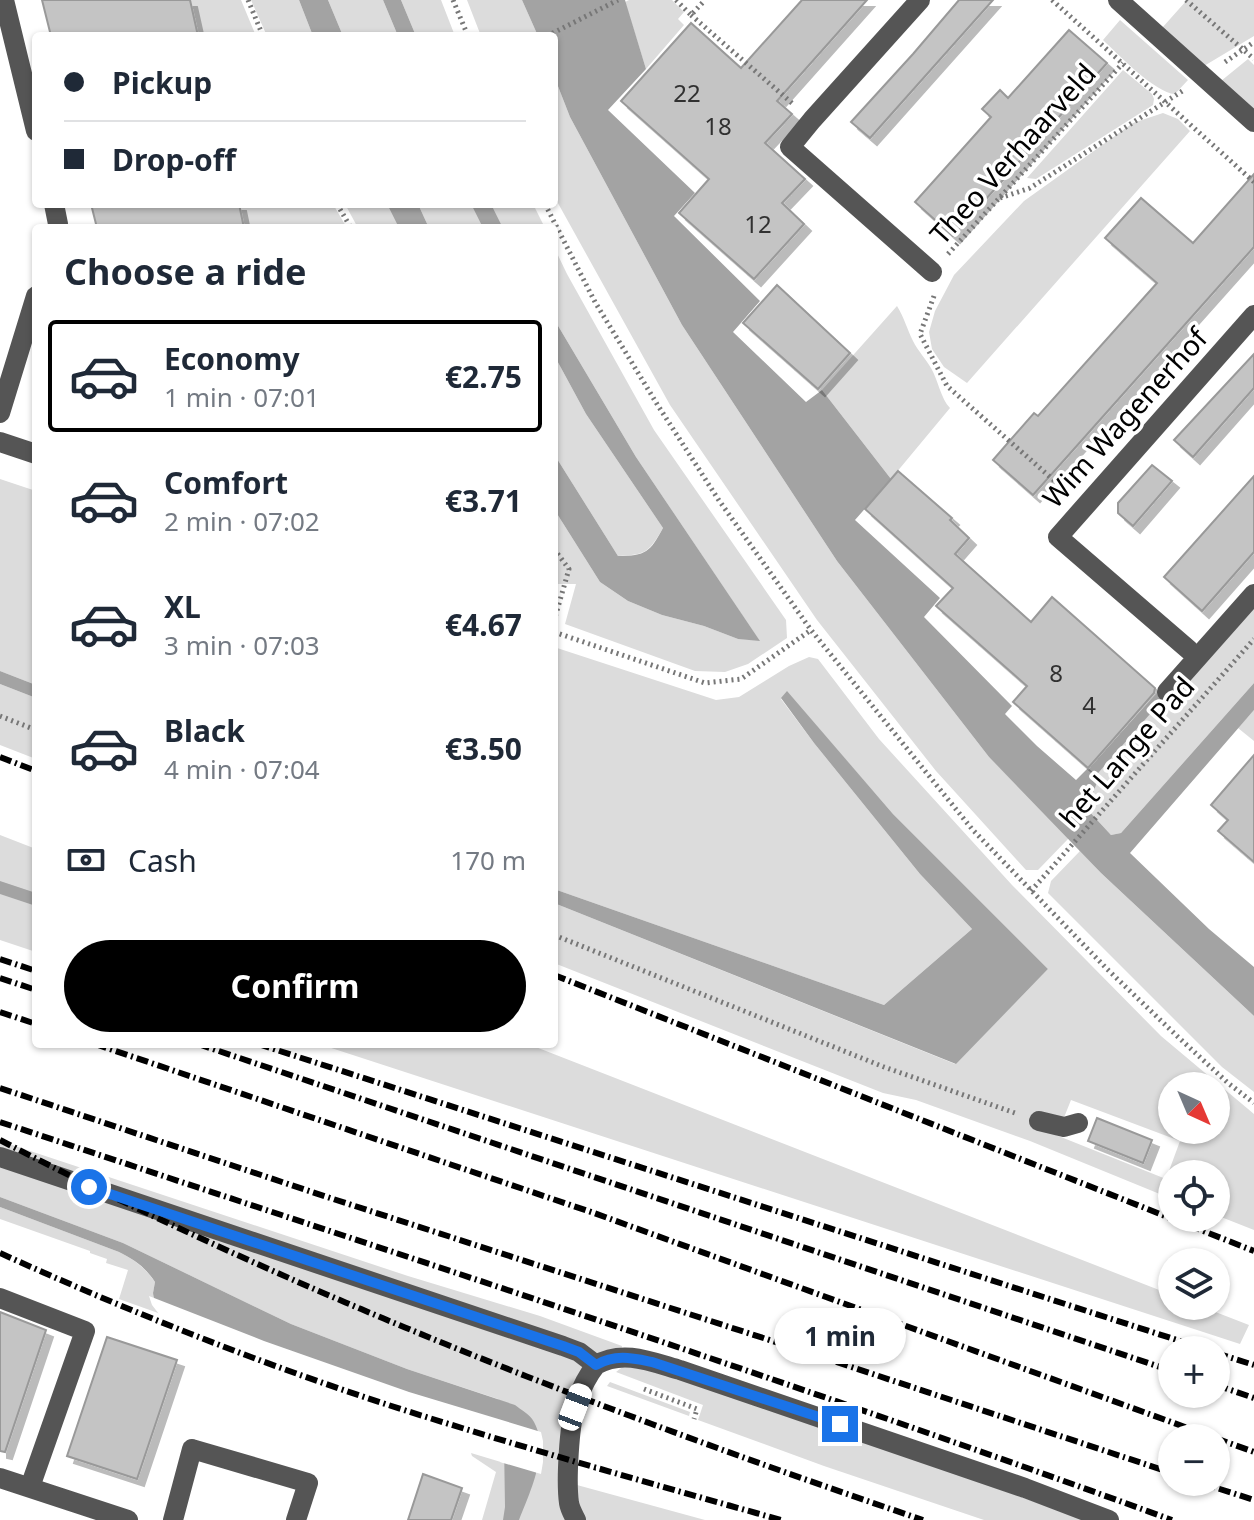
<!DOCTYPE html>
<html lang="en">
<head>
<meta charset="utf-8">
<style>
	body { margin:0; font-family:"Noto Sans",sans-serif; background:#f6f6f7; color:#1f2937; height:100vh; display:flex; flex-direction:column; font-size:30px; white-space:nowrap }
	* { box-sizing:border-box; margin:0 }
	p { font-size:26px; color:#747a83 }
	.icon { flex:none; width:44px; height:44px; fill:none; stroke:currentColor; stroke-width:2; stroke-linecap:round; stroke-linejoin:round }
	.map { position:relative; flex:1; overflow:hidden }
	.details { position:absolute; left:32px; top:224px; width:526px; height:824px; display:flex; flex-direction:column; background:#fff; border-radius:8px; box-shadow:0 2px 6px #0004 }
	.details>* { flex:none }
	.hud { position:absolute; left:32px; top:32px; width:526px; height:176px; border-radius:8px; box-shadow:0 2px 6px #0004; display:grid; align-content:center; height:176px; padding:0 32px; background:#fff }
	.needle { width:52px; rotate:136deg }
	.tools { position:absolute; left:1158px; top:1072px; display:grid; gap:16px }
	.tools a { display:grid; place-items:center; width:72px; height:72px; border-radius:50%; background:#fff; box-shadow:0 2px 6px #0004; font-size:40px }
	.end { position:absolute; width:36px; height:36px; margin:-18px; border:10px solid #1a73e8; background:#fff; box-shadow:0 0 0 4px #fff }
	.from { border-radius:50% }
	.bubble { position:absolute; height:56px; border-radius:28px; background:#fff; box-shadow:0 2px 6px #0004; font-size:26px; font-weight:700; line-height:56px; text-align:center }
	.car { position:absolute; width:24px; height:48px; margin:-24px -12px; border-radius:10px; box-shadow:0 0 6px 2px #0007; background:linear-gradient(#fff 24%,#345 0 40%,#fff 0 76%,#345 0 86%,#fff 0) }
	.hud b { display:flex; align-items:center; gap:28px; height:76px; font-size:30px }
	.hud b+b { border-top:2px solid #e0e1e3 }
	.hud i { width:20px; height:20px; background:#1f2937 }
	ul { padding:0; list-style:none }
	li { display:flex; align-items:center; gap:24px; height:112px; margin:0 16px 12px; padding:0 16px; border:4px solid transparent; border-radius:8px }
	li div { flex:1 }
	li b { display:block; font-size:30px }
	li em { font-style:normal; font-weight:700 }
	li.active { border-color:#000 }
	li>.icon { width:72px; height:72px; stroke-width:1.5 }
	h2 { padding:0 32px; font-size:36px; line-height:96px }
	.pay { display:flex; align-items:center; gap:20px; height:88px; padding:0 32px; font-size:30px }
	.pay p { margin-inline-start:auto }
	.primary-button { display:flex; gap:16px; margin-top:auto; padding:16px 32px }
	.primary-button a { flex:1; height:92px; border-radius:48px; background:#000; color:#fff; font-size:32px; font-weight:700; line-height:92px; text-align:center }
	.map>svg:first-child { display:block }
	.green { fill:#dcdcdc; fill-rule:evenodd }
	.water { fill:#a3a3a3 }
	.pier { fill:#fff }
	.building { fill:#c4c4c4; stroke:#999; stroke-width:2; filter:url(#shadow) }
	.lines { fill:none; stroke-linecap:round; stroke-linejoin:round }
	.path { stroke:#777; stroke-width:5; stroke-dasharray:2 4; stroke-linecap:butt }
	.minor { stroke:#555; stroke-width:20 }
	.rail { stroke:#000; stroke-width:6; stroke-dasharray:12 4 2 4; stroke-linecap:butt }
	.route { stroke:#1a73e8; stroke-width:10 }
	.labels { text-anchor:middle; stroke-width:7; stroke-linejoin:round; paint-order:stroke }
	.number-label { font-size:24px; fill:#313131 }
	.street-label { font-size:28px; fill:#000; stroke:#fff }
</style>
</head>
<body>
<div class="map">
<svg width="1254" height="1520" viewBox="0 0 1254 1520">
	<defs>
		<filter id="shadow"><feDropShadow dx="7" dy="7" stdDeviation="0" flood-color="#0004"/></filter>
	</defs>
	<rect width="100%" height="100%" fill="#fff"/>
	<path class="green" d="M190,0H241L256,36H198Z
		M251,0H299L313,36H267Z
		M328,0H383L398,36H343Z
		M401,0H441L455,36H416Z
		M467,0H522L538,36H481Z
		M629,0H672L684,12L678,19L684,25L646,69L625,2Z
		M1187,0H1254V36L1204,66L1162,28Z
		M1120,20L1188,80L1175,94C1155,93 1118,54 1103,40Z
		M1248,59L1254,65V110L1221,81Z
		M1123,70L1152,94L1154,99L1153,105L1036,179L1027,178Z
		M554,76L570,117L682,325L837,561L989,757L1069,838L1038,870H1026L936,771L817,620L670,405L554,196Z
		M1163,113L1178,119L1190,131L967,383L944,367L932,349L929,332L935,311L954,275L1024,201L1133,123Z
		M239,204H333L347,228H244Z
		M345,204H387L399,228H358Z
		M418,204H471L483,228H429Z
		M491,204H533L545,228H503Z
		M554,247L567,274L654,430L786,620L787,638L748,664L725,672L695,671L565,624L576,584H554V509L600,582L628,601L662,615L704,626L738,639L759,640L636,457L554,319Z
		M897,306C904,317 907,329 913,341C918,351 926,359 931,368C938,380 941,399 950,408L891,479L822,390Z
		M554,355L586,414L663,528C649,552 646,555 618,556L554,454Z
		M0,479L36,491V685L0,671Z
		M1254,606V683L1121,833L1111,835L1087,809L1077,781L1158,692L1169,702Z
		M554,647L716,700L739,697L789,666L809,657L818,659L879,739L1012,885L1161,1036L1254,1114V1230L1216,1215V1174H1172V1199L1030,1141L916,1100L883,1093L554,963V903L955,1064L1048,969L893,814L787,692L781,699L814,743L920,874L972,929L884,1005L554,889ZM1172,1086H1216V1130H1172ZM1071,1100L1180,1141L1166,1179L1036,1127L1063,1120Z
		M0,684L36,698V759L0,745Z
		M1254,710V741L1238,728Z
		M0,835L36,849V952L0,940Z
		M1080,851L1101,873L1254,1016V1092L1222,1067L1048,893L1051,881Z
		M319,1044H528L1172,1295V1306H1200L1249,1325L1240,1344Z
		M0,1141L408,1276L540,1316L622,1346L621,1351L592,1360L566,1520H482L496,1472L472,1456L471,1453L537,1473L498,1399L407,1369L291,1324L123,1243L0,1197Z
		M0,1207L119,1252C135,1260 145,1268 155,1282L153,1293L172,1318L119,1299L128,1270L106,1263L107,1259L90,1253V1251L0,1219Z
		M636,1362L1087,1520H984L824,1466L698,1420L703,1405L616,1372L625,1365Z
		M610,1382L690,1412L689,1416L607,1386Z
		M577,1485L705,1520H586C576,1510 577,1498 577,1485Z"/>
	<path class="water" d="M299,0H328L343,36H313Z
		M383,0H401L416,36H398Z
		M522,0H625L646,69L608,110L695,193L674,216L760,301L733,332L806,402L822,390L891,479L855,520L940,598L924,617L1012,706L1005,714L1037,746L1076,780L1088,768L1099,777L1087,809L1111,835L1121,833L1254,683V710L1130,853L1209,929L1254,967V1016L1101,873L989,757L837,561L682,325L570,117L554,76V36H538Z
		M387,204H418L429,228H399Z
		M471,204H491L503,228H483Z
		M554,319L636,457L760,641L738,639L704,626L662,615L628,601L600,582L554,509V454L618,556C646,556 650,552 663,528L586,414L554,355Z
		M0,671L36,685V698L0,684Z
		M787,691L893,814L1048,969L956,1064L554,903V889L884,1005L972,929L920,874L814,743L781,698Z
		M0,881L36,893V906L0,894Z
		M0,1197L123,1243L291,1324L407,1369L515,1405C521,1410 530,1414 534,1422C550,1451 530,1492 519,1520H503L505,1507L504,1443L500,1435L155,1303L153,1293L155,1282C145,1267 135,1260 119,1252L0,1207Z"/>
	<path class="pier" d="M149,1296L264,1341L409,1392L541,1432L543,1441V1462L541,1474L500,1462V1444L497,1438L488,1431L397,1402L171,1321L159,1314L152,1305Z"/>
	<path class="building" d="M42,0H190L198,36H51Z
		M802,0H867L777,101L792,114L765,143L805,179L782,203L804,224L754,279L679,213L709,179L621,101L691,23L741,68Z
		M959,0H993L870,138L851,122L913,54Z
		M1069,30L1107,63L953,236L915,202L991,117L982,109L1000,90L1008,98Z
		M1254,174V247L1033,495L993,460L1034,413L1038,416L1157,283L1105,238L1141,198L1193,243Z
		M91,204H239L244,228H97Z
		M777,285L850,353L818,389L743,323Z
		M1254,354V388L1193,457L1174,440Z
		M1152,465L1172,481L1133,526L1118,513V503Z
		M898,471L952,518L950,520L969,538L955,554L1031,622L1052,597L1155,688L1154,693L1088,768L1013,702L1027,686L936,606L953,588L865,509Z
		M1254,476V552L1202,611L1164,577Z
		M1254,755V862L1218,831L1228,820L1211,805Z
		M1097,1118L1152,1140L1143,1163L1088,1141Z
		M0,1312L46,1330L5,1452L0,1451Z
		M107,1337L177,1360L137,1479L67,1456Z
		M423,1474L462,1488L451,1520H408Z"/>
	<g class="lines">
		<path class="path" d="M248,0L263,36
			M453,0L468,36
			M676,0L691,15L705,0
			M1052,0L1254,182
			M1186,0L1254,59
			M691,15L793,104
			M547,36L618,0
			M1225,62L1254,42
			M1000,198L1030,188L1184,90
			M337,204L351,228
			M545,204L595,302L657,404L718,499L811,630L972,829L1107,969L1177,1036L1228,1083L1254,1103
			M948,254L1123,63
			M934,296L920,334L947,386L1066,491
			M554,549L569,569L554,621
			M554,632L705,683L741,679L811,630
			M0,716L36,730
			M1031,891L1254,639
			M554,935L884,1067L1015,1113
			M644,1389L697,1409L694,1419"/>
		<path class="minor" d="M4,0L36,131
			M920,0L812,120L790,147L932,272
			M1118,0L1254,122
			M54,204L58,224L57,228
			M0,413L36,296
			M0,442L36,454
			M1189,650L1058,537L1254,315
			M1167,692L1254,594
			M1039,1121L1064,1127L1078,1123
			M0,1157L563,1346L579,1352L596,1365C623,1349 652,1362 680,1370L1025,1488L1109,1520
			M0,1298L85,1331L30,1487
			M0,1478L128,1520
			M173,1520L192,1449L308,1483L296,1520
			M576,1520C573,1514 570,1509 569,1503C566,1481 569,1425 576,1403C581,1389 587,1376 596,1365"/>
		<path class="rail" d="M0,757L36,771
			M0,959L36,971
			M554,975L1254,1251
			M0,978L36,990
			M0,1012L36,1024
			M95,1044L594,1213L1254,1452
			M198,1044L1172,1371
			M258,1044L1208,1350
			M0,1088L327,1197L785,1345L1172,1473
			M0,1122C392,1252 785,1379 1172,1520
			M0,1140C296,1294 608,1413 923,1520
			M0,1253C132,1313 269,1367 407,1411C531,1450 656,1485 781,1520
			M1216,1353L1254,1365
			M1216,1385L1254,1398
			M1198,1482L1254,1500"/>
	</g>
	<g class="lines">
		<path class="route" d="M89,1187L563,1346L579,1352L596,1365C615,1354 632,1358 652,1362L840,1424"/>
	</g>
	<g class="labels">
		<g class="number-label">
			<text x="687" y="102">22</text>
			<text x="718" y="135">18</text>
			<text x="758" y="233">12</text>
			<text x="1056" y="682">8</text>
			<text x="1089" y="714">4</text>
		</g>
		<g class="street-label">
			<text transform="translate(1013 154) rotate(-48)" y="10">Theo Verhaarveld</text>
			<text transform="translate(1125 418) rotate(-48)" y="10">Wim Wagenerhof</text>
			<text transform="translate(1127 752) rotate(-49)" y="10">het Lange Pad</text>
		</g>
	</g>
</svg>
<div class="tools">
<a><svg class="needle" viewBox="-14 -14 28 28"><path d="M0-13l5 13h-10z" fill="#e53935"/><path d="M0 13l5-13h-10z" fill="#747a83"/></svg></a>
<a><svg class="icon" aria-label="locate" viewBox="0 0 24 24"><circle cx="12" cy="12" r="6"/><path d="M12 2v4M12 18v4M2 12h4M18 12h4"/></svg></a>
<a><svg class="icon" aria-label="layers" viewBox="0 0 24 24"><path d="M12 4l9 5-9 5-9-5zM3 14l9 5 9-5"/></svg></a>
<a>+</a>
<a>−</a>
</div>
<i class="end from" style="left:89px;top:1187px"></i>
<i class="end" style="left:840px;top:1424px"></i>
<div class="bubble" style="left:774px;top:1308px;width:132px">1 min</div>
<i class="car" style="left:575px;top:1407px;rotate:21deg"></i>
<div class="hud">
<b><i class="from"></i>Pickup</b>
<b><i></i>Drop-off</b>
</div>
<section class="details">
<h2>Choose a ride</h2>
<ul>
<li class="active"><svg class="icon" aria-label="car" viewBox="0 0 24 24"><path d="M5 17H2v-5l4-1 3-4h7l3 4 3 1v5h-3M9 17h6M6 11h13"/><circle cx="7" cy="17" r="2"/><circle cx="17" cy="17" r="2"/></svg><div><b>Economy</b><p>1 min · 07:01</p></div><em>€2.75</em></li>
<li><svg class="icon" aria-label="car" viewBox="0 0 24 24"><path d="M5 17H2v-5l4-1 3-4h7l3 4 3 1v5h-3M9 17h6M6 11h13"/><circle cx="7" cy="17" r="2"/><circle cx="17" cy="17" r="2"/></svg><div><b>Comfort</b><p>2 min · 07:02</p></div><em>€3.71</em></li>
<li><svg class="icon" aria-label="car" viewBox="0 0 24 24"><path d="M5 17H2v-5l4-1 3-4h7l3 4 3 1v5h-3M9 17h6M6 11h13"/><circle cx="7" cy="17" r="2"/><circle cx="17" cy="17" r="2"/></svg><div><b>XL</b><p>3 min · 07:03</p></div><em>€4.67</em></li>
<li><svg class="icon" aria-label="car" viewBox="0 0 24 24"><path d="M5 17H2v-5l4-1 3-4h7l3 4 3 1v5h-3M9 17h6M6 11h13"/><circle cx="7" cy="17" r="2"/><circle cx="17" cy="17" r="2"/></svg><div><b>Black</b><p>4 min · 07:04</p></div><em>€3.50</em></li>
</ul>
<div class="pay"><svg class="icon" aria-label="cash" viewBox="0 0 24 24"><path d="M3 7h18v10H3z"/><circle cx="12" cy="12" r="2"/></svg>Cash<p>170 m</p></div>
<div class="primary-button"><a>Confirm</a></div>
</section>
</div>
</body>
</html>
